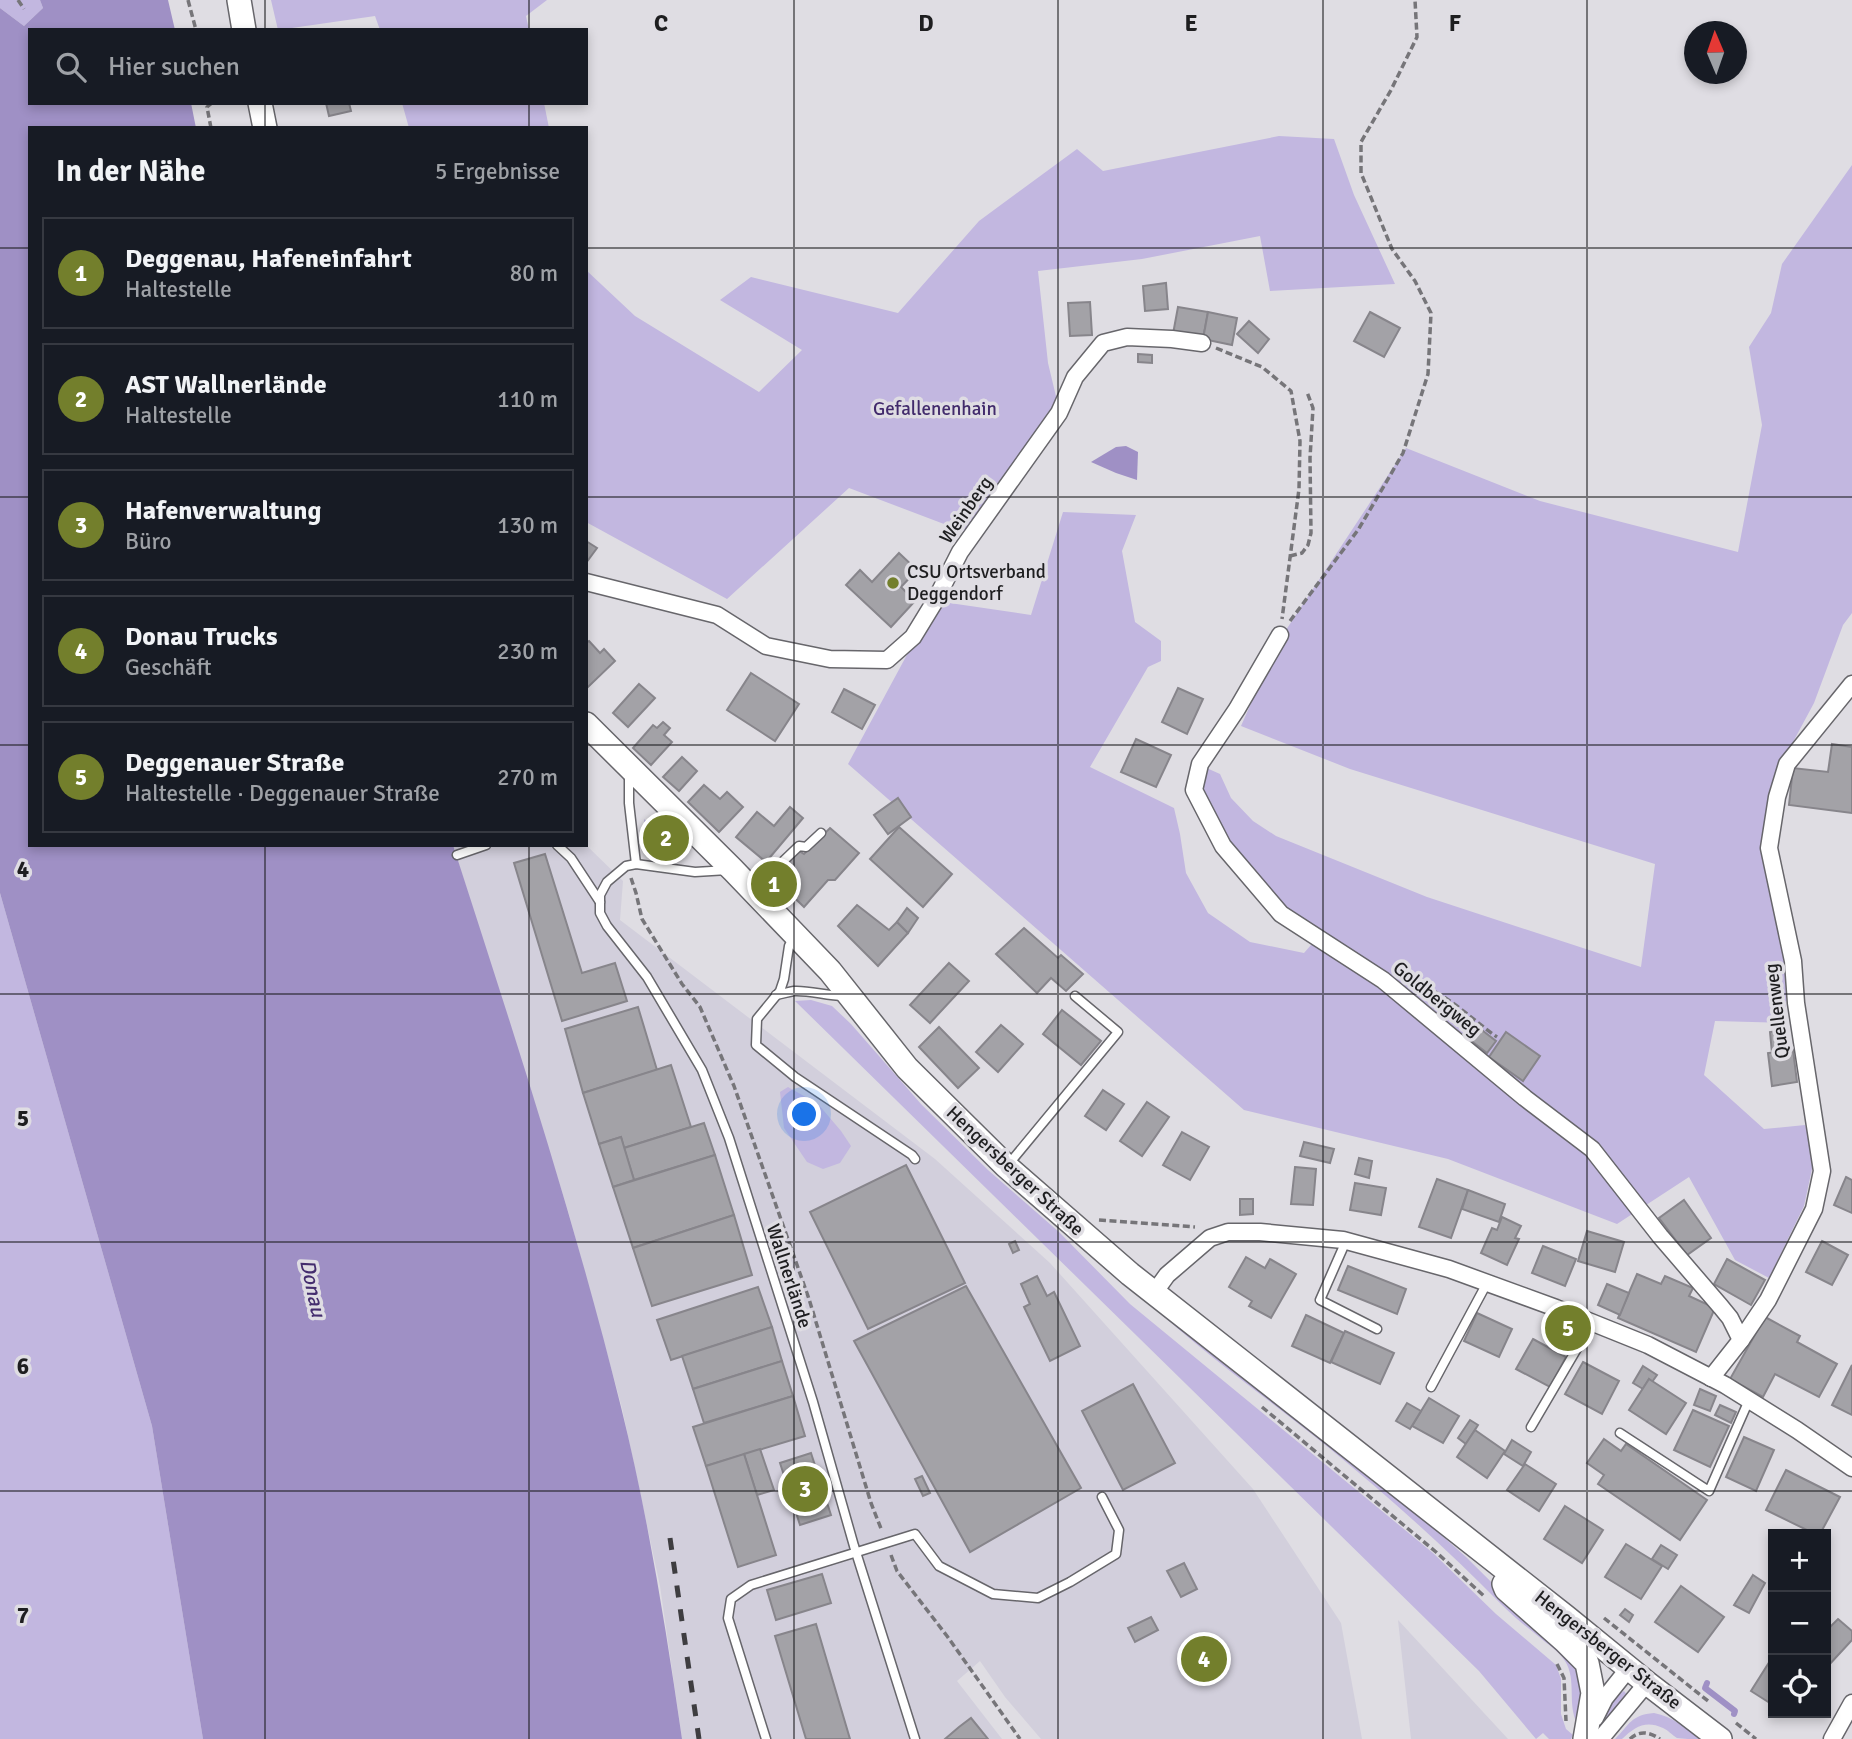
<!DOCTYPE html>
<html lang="de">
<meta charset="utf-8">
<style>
body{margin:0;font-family:Signika,sans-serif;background:#20242c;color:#f1f3f6}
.controls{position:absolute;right:21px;bottom:21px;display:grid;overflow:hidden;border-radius:0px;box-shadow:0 4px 10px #0003}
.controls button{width:63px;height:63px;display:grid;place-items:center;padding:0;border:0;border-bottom:2px solid #363941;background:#171b24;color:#f1f3f6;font:35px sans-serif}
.compass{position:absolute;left:1684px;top:21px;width:63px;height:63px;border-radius:50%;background:#171b24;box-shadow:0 4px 10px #0003;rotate:358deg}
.you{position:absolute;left:805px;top:1115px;width:24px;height:24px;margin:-18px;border:5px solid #fff;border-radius:50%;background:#1a73e8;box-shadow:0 0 0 10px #1a73e833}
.badge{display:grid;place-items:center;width:46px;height:46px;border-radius:50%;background:#737f2c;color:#fff;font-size:23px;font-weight:700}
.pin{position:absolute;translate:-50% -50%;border:4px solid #fff;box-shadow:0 2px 7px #0006}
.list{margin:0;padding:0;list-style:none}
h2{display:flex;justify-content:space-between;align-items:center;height:91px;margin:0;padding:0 28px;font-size:30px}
h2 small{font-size:23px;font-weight:400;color:#9ea1a6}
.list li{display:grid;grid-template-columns:46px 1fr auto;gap:21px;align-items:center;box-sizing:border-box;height:112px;margin:0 14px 14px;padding:0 14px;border:2px solid #363941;border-radius:0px}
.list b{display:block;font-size:26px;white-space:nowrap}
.list p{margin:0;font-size:23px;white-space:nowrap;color:#9ea1a6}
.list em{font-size:23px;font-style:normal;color:#9ea1a6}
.icon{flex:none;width:38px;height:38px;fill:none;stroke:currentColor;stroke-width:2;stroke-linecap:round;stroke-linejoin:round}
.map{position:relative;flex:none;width:1852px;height:1739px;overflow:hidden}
.search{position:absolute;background:#171b24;box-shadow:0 4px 10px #0003;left:28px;top:28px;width:560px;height:77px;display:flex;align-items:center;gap:18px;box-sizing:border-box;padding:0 24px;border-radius:0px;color:#9ea1a6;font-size:26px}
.panel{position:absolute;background:#171b24;box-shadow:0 4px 10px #0003;left:28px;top:126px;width:560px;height:721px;border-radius:0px}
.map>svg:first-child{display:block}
</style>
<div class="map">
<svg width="1852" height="1739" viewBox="0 0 1852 1739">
<rect width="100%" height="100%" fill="#dfdde3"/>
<g fill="#d2cfdc">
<polygon points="453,845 586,845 623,881 620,920 935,1159 1050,1263 1253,1489 1341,1623 1362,1739 1041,1739 1005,1697 980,1661 957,1681 1002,1739 682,1739 660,1586 622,1408 568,1211"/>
<polygon points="1398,1620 1508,1739 1411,1739"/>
</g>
<g fill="#c2b7e0">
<polygon points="0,0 40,0 43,8 24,26 0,8"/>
<polygon points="271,0 547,0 526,16 529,30 380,30 375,16 278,30"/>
<polygon points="402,103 544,103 549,128 409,128"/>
<polygon points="1279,136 1334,139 1354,195 1395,284 1270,291 1260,236 1142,259 1038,271 1048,363 1060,413 973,535 849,488 727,599 586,522 586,270 635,316 759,392 802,350 720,300 751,277 898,313 979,221 1077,149 1103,171"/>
<polygon points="1852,165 1852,613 1843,625 1814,703 1793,742 1772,791 1760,846 1788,967 1785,1023 1715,1021 1704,1075 1764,1129 1805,1125 1815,1155 1804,1206 1769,1278 1735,1260 1689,1177 1617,1224 1448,1159 1244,1110 848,764 936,601 1031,615 1063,512 1136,515 1122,551 1135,622 1161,641 1161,661 1148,667 1090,767 1174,808 1180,834 1186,873 1208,913 1250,942 1304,953 1318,937 1283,913 1225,845 1195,790 1202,766 1220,774 1231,798 1253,821 1276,836 1427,897 1641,967 1655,864 1350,769 1241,726 1252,701 1250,691 1282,636 1406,448 1540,501 1738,552 1762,425 1749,347 1771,313 1782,264"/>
<polygon points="644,819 686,857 673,854 645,855"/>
<polygon points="0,893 152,1426 203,1739 0,1739"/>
<polygon points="811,1000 832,1006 851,1024 921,1104 988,1170 1059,1232 1130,1304 1433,1553 1496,1614 1556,1665 1561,1679 1561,1714 1566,1729 1573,1735 1571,1739 1549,1739 1543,1733 1536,1739 1479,1671 795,1001"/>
<polygon points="788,1087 818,1104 841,1131 851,1146 840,1163 823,1169 807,1162 784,1128 780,1092"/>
<path d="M1124,1279L1326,1436L1439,1533L1466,1557L1578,1668L1583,1689L1577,1723C1567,1704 1577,1680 1565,1661C1559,1651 1547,1644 1538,1636C1525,1626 1513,1616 1502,1605C1447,1549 1389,1497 1329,1448C1260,1392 1186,1342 1124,1279Z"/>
<polygon points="1624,1691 1627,1695 1624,1701 1594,1734 1609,1702"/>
<path d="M1654,1713C1673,1717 1685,1727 1699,1739C1693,1739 1683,1739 1677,1738C1672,1735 1668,1730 1663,1728C1645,1720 1635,1727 1622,1739H1615C1630,1724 1631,1715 1654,1713Z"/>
</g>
<g fill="#9f90c5">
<path d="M40,0H168L175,30H30V103H191L196,128H30V845H453C513,1031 574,1217 621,1407C648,1516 666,1628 682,1739H203L152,1426L0,893V8L24,26L43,8Z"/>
<polygon points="1126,446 1138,452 1137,480 1116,473 1091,462 1116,447"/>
</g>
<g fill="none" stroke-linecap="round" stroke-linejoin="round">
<polyline stroke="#9f90c5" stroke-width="6" points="1707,1683 1705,1688 1735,1711 1734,1714"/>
</g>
<g fill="#a3a2a7" stroke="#87858b" stroke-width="2">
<polygon points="326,103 349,103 351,111 329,116"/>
<polygon points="1166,283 1168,309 1145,311 1143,286"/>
<polygon points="1090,302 1092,335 1070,336 1068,303"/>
<polygon points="1178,307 1208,312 1203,339 1173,334"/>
<polygon points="1208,312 1237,318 1232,345 1203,339"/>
<polygon points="1370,312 1400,328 1384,357 1354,341"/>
<polygon points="1249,321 1269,339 1258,353 1237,334"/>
<polygon points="1138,354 1152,355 1152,363 1138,362"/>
<polygon points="586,541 597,548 586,563"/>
<polygon points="899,553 917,570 901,587 915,601 891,627 846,585 860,570 872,582"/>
<polygon points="589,641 600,653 604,649 615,661 586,689 586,643"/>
<polygon points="751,673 799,704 775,741 727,710"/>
<polygon points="639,684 655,698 628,727 613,713"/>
<polygon points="1178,688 1203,699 1187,734 1162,722"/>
<polygon points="844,689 875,705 862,729 832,712"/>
<polygon points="663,722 670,728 664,735 672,742 651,765 633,748 653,725 657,728"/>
<polygon points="1136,739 1171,755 1156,787 1121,772"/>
<polygon points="1832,744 1852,747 1852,813 1789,805 1793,768 1828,772"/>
<polygon points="682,757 697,771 679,791 663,777"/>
<polygon points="704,785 720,799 727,792 743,807 719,832 688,802"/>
<polygon points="898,798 911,817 888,834 874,815"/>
<polygon points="790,807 803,818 766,862 736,837 757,812 774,826"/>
<polygon points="899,827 952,874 923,907 870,859"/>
<polygon points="830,828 859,853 835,880 828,880 804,907 773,877 799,851 804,854"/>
<polygon points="545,854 582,973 615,963 627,1001 562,1021 514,863"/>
<polygon points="857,905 889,930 897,922 908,933 878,966 838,926"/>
<polygon points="907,908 918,918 908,933 897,922"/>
<polygon points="1024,928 1058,958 1061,955 1083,974 1066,991 1051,978 1037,993 996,954"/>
<polygon points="949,963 969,981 930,1023 910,1005"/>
<polygon points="638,1007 657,1070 583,1093 565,1029"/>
<polygon points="1062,1010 1101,1041 1081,1065 1043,1034"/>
<polygon points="1474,1024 1496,1041 1487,1053 1465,1036"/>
<polygon points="1001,1025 1023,1044 998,1072 976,1052"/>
<polygon points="939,1027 979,1068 958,1088 919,1047"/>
<polygon points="1786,1030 1788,1051 1772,1053 1770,1032"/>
<polygon points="1506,1032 1540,1056 1523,1081 1489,1057"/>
<polygon points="1793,1050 1797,1082 1772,1086 1768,1053"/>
<polygon points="671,1065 691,1127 624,1148 621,1137 599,1144 583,1093"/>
<polygon points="1103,1090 1124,1104 1106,1130 1085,1116"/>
<polygon points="1147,1102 1169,1117 1142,1156 1120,1141"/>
<polygon points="704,1123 715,1155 634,1180 624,1148"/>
<polygon points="1182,1132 1209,1147 1190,1180 1163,1165"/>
<polygon points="621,1137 634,1180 613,1187 599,1144"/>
<polygon points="1304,1142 1334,1149 1330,1163 1300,1156"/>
<polygon points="715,1155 734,1215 633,1248 613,1187"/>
<polygon points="1359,1158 1372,1161 1369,1178 1355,1174"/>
<polygon points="906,1165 965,1283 868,1329 810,1212"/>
<polygon points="1295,1167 1316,1169 1313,1205 1291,1204"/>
<polygon points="1846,1177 1852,1180 1852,1213 1834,1205"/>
<polygon points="1437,1179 1468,1190 1451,1238 1419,1227"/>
<polygon points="1355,1183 1386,1188 1381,1215 1350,1210"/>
<polygon points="1468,1190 1505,1204 1499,1222 1462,1209"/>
<polygon points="1240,1199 1253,1199 1253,1214 1240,1215"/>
<polygon points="1684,1200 1711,1238 1687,1255 1659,1218"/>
<polygon points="734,1215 752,1275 652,1306 633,1248"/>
<polygon points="1502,1217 1521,1226 1515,1238 1519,1239 1507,1265 1481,1253 1492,1228 1497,1230"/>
<polygon points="1587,1231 1624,1242 1615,1272 1578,1261"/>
<polygon points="1015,1241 1019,1250 1013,1253 1009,1244"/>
<polygon points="1822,1241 1848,1255 1832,1285 1806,1272"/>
<polygon points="1543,1246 1576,1259 1565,1286 1532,1273"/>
<polygon points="1246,1257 1265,1268 1270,1259 1296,1274 1271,1318 1249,1306 1252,1301 1229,1287"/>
<polygon points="1727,1259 1765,1280 1751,1305 1714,1284"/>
<polygon points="1348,1266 1406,1289 1397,1314 1338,1290"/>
<polygon points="1637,1274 1661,1284 1665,1276 1693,1288 1689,1296 1715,1308 1696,1352 1618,1318"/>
<polygon points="1037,1276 1047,1296 1054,1292 1080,1346 1050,1361 1024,1307 1030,1304 1021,1284"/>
<polygon points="1607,1284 1629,1293 1620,1315 1598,1305"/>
<polygon points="966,1286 1081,1488 970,1552 854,1341"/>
<polygon points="758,1287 772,1327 671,1360 657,1320"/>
<polygon points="1477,1313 1512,1329 1499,1357 1464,1341"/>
<polygon points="1306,1315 1344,1333 1330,1363 1292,1346"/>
<polygon points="1765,1317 1800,1336 1797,1342 1837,1364 1819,1397 1775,1374 1763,1397 1730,1379"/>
<polygon points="772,1327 782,1361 693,1389 682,1356"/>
<polygon points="1345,1331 1394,1353 1380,1384 1331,1362"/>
<polygon points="1533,1339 1566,1357 1550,1387 1516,1369"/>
<polygon points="782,1361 793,1396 704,1423 693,1389"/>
<polygon points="1583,1362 1619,1381 1602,1414 1565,1394"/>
<polygon points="1852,1365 1852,1415 1832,1405"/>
<polygon points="1643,1366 1657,1375 1652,1382 1649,1379 1643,1389 1633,1383"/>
<polygon points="1649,1379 1686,1403 1666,1434 1629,1410"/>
<polygon points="1133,1384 1175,1463 1123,1490 1082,1411"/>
<polygon points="1700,1389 1716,1396 1710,1411 1694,1405"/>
<polygon points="793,1396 805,1436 706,1466 693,1427"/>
<polygon points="1429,1398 1459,1416 1443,1443 1412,1426"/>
<polygon points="1407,1403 1421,1411 1410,1429 1396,1421"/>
<polygon points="1720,1405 1736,1412 1731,1423 1715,1415"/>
<polygon points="1693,1410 1729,1426 1710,1467 1674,1450"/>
<polygon points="1470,1420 1478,1425 1466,1444 1458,1438"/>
<polygon points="1475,1430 1505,1451 1487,1478 1457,1457"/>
<polygon points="1744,1437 1774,1450 1756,1491 1726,1477"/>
<polygon points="1604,1439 1621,1451 1626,1444 1707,1500 1680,1540 1598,1484 1604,1475 1587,1463"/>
<polygon points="1512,1440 1531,1452 1523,1466 1504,1454"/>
<polygon points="760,1449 774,1490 757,1495 744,1454"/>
<polygon points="811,1453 831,1515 800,1525 780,1463"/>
<polygon points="744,1454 776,1555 738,1567 706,1466"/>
<polygon points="1525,1464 1556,1484 1539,1511 1507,1490"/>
<polygon points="1786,1470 1840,1497 1820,1534 1815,1534 1766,1510"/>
<polygon points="922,1476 930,1493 923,1496 915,1479"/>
<polygon points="1565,1506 1603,1530 1582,1563 1544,1539"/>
<polygon points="1626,1544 1662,1566 1641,1599 1605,1577"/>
<polygon points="1661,1545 1677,1555 1668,1569 1652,1559"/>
<polygon points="1184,1563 1197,1589 1181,1597 1167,1571"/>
<polygon points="822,1574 831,1603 776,1620 767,1590"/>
<polygon points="1753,1575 1765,1583 1749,1613 1734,1605"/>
<polygon points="1681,1586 1724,1617 1698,1652 1655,1622"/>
<polygon points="1625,1609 1633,1615 1629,1622 1620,1615"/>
<polygon points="1151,1617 1158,1630 1135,1642 1128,1628"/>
<polygon points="1838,1619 1852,1631 1852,1640 1828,1666 1826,1664 1826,1628 1827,1630"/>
<polygon points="816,1624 850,1739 806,1739 775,1636"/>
<polygon points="1770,1661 1773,1663 1773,1705 1751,1691"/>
<polygon points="971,1718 988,1739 945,1739 959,1727"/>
</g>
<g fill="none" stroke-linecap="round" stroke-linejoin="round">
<defs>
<g id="lane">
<polyline points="629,774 629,803 636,864"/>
<polyline points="557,845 571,858 600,902"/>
<polyline points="457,855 486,845"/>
<polyline points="728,870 695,872 636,864 626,866 607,882 600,895 600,913 607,926 647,977 702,1070 729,1138 813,1402 854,1546 915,1739"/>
<polyline points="755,888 799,846 806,847 821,833"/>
<polyline points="794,937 789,946 784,979 780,991 757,1019 756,1045 795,1077 912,1155 915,1159"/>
<path d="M776,995C782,994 788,992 794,991C809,990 827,996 843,996"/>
<polyline points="1008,1165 1118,1032 1075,996"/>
<polyline points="1346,1241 1320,1300 1377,1329"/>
<polyline points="1431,1387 1487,1283"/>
<polyline points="1531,1427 1592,1323"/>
<polyline points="1620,1433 1709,1491 1749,1400"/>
<polyline points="766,1739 728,1618 731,1599 751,1585 915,1534 939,1566 993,1594 1038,1598 1070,1582 1116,1554 1119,1530 1102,1497"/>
</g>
<g id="street">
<polyline points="586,582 717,615 766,646 830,659 887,660 913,637 935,601 960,552 1059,413 1075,377 1103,343 1127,337 1172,339 1202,343"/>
<polyline points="1280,635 1237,709 1200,764 1194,790 1223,846 1281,914 1383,980 1525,1098 1592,1149 1660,1236 1721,1307 1730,1318 1741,1340 1711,1378"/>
<polyline points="1154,1293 1167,1275 1210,1238 1228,1232 1260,1232 1343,1240 1449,1269 1556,1308 1648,1345 1725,1385 1797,1430 1852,1468"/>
<polyline points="1741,1340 1768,1300 1814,1209 1822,1171 1796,1003 1793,961 1769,848 1777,797 1787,764 1852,684"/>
<polyline points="1595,1718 1605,1698 1629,1668"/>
<polyline points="1588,1739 1602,1737 1647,1683"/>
<polyline points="1832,1739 1852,1703"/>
</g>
<g id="secondary">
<polyline points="239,0 244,30"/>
<polyline points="260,103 265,128"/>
<polyline points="586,724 733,870 830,971 907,1068 1006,1166 1130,1274 1566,1617 1647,1683 1720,1739"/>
<polyline points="1504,1584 1506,1589 1565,1641 1587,1663 1593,1693 1585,1739"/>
</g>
</defs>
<use href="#lane" stroke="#67666b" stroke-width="11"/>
<use href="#street" stroke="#67666b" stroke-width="19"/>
<use href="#secondary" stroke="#67666b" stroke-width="26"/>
<g stroke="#767579" stroke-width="3.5" stroke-dasharray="7 3.5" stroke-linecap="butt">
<polyline points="18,0 24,9"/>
<polyline points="188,0 196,30"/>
<polyline points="211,128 207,107 212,103"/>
<polyline points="1216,348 1262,367 1291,391 1300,441 1299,489 1282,619"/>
<polyline points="1290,556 1302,553 1308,545 1311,533 1310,458 1313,408 1307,392"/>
<polyline points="1290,621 1358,530 1384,486 1403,453 1428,374 1431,313 1415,281 1392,249 1361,173 1361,142 1391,90 1417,37 1415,0"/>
<polyline points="631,878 636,893 642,919 682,984 700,1007 734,1086 809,1299 871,1503 882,1531"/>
<path d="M1416,984C1446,992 1472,1020 1497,1037"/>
<polyline points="1099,1220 1195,1227"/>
<polyline points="1262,1407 1436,1552 1485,1597"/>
<polyline points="891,1555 897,1571 947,1636 1020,1739"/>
<polyline points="1604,1618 1708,1701"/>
<polyline points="1557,1664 1564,1678 1566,1721"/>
<polyline points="1736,1723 1756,1739"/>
<path d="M1630,1739C1639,1730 1650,1732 1660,1739"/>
</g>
<use href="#lane" stroke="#fff" stroke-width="8"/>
<use href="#street" stroke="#fff" stroke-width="16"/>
<use href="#secondary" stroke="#fff" stroke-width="23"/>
<polyline stroke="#3e3d40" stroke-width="5" stroke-dasharray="12 12" stroke-linecap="butt" points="670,1538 699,1739"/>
</g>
<path fill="none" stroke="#1e1e20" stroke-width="2" stroke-opacity="0.55" d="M265,0V30M529,0V30M794,0V1739M1058,0V1739M1323,0V1739M1587,0V1739M265,103V128M529,103V128M0,248H30M586,248H1852M0,497H30M586,497H1852M0,745H30M586,745H1852M265,845V1739M529,845V1739M0,994H1852M0,1242H1852M0,1491H1852"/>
<circle fill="#737f2c" stroke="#dfdde3" stroke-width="2.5" cx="893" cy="583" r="7"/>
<g text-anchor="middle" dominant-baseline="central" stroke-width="7" stroke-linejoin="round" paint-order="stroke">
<g font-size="19" fill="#422b6c" stroke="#dfdde3">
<text x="935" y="409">Gefallenenhain</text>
</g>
<g font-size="19" fill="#1e1e20" stroke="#dfdde3">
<text transform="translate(966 510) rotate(-55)">Weinberg</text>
<text transform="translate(1437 999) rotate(39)">Goldbergweg</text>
<text transform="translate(1777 1011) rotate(-97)">Quellenweg</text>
<text transform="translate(1015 1171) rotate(43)">Hengersberger Straße</text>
<text transform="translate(789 1276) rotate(72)">Wallnerlände</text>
<text transform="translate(1608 1650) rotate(38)">Hengersberger Straße</text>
</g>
<g font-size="19" fill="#1e1e20" stroke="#dfdde3" text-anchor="start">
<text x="907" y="572">CSU Ortsverband<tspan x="907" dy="22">Deggendorf</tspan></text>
</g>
<g font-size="21" font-style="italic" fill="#442d6e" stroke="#dfdde3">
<text transform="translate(313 1288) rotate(78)">Donau</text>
</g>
</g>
<g font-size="23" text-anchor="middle" font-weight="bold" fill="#1e1e20" stroke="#dfdde3" stroke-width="7" stroke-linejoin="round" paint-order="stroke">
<text x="661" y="31">C</text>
<text x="926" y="31">D</text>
<text x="1191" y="31">E</text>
<text x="1455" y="31">F</text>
<text x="23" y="877">4</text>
<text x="23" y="1126">5</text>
<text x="23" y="1374">6</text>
<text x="23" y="1623">7</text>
</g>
</svg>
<div class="controls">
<button>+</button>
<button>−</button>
<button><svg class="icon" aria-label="locate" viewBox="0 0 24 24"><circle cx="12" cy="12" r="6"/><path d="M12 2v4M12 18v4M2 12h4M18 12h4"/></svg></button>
</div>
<svg class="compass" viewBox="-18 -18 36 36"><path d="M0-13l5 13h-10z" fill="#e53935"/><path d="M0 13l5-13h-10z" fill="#9ea1a6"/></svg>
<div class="you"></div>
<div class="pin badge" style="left:774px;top:884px">1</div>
<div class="pin badge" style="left:666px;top:838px">2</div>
<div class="pin badge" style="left:805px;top:1489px">3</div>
<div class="pin badge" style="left:1204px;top:1659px">4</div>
<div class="pin badge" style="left:1568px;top:1328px">5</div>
<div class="search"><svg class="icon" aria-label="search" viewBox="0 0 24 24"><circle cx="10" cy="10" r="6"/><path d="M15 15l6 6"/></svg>Hier suchen</div>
<section class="panel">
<h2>In der Nähe<small>5 Ergebnisse</small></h2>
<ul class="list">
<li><span class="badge">1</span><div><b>Deggenau, Hafeneinfahrt</b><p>Haltestelle</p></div><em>80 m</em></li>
<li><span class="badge">2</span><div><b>AST Wallnerlände</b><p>Haltestelle</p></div><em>110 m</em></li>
<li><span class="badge">3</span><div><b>Hafenverwaltung</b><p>Büro</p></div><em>130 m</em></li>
<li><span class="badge">4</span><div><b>Donau Trucks</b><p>Geschäft</p></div><em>230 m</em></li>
<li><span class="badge">5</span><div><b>Deggenauer Straße</b><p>Haltestelle · Deggenauer Straße</p></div><em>270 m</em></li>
</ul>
</section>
</div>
